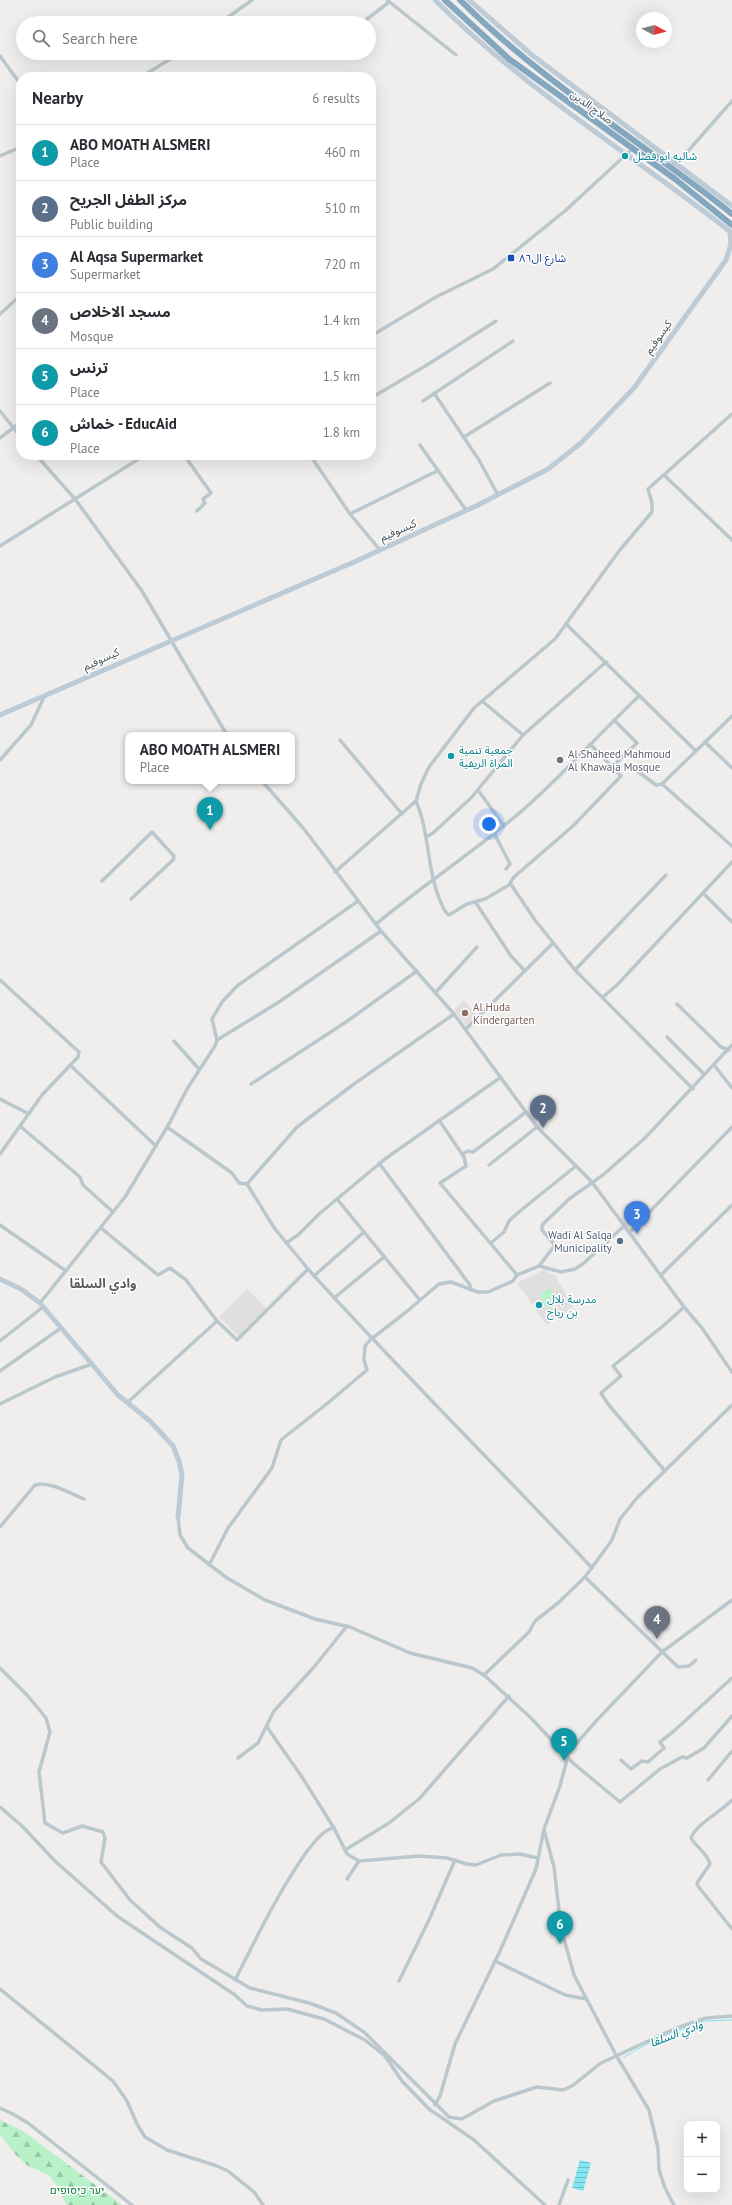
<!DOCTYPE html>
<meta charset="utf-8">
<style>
body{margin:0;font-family:"PT Sans","Noto Sans Arabic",Heebo,sans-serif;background:#f7f7f7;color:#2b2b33}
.controls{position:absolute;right:12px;bottom:12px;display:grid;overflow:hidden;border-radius:8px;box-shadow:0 4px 16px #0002}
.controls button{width:36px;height:36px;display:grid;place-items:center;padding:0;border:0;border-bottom:1px solid #e1e1e2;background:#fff;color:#2b2b33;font:20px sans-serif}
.compass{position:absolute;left:636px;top:12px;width:36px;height:36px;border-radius:50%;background:#fff;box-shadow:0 4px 16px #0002;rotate:97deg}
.you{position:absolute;left:489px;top:824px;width:14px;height:14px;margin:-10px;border:3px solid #fff;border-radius:50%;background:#1a73e8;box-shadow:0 0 0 6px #1a73e833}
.badge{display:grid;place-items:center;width:26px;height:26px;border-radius:50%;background:#1087e7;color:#fff;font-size:13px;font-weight:700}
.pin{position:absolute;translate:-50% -33px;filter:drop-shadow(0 1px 2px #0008)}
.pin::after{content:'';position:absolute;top:21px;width:14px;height:12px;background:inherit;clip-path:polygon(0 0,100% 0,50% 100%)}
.popup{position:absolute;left:125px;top:732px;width:170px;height:52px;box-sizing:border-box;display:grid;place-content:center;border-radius:8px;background:#fff;filter:drop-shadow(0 1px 3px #0005);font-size:13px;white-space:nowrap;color:#7c7c81}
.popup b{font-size:15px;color:#2b2b33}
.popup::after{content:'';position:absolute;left:50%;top:100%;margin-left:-8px;border:8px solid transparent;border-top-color:#fff}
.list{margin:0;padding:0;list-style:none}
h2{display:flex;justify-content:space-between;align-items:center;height:52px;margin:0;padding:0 16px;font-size:17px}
h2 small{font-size:13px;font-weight:400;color:#7c7c81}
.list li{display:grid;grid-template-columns:26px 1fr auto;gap:12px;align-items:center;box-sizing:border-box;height:56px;padding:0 16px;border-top:1px solid #e1e1e2}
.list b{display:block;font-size:15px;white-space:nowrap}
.list p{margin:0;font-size:13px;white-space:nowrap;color:#7c7c81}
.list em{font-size:13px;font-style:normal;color:#7c7c81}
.icon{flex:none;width:22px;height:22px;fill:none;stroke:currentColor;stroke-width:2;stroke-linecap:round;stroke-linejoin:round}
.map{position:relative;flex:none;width:732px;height:2205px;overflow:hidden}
.search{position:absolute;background:#fff;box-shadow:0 4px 16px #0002;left:16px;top:16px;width:360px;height:44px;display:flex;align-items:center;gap:10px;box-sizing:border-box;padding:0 14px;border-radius:22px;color:#7c7c81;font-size:15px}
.panel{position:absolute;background:#fff;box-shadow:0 4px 16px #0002;left:16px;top:72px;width:360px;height:388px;border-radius:16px}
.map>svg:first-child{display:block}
</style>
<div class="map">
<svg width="732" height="2205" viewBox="0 0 732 2205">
<defs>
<pattern id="forest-firs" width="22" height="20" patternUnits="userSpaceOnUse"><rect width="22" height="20" fill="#b8f1c7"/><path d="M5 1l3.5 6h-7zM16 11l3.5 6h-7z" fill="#97c6a5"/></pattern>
<pattern id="water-rules" width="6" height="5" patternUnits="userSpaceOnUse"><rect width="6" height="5" fill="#83e6f0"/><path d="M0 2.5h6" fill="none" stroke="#6dbdc5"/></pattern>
</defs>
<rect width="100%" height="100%" fill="#f0eded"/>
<g fill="#e1dedf">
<polygon points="464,1000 477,1016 466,1026 454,1009"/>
<polygon points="546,1269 550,1275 554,1274 573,1307 547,1325 517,1283"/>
<polygon points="247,1289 268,1310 239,1337 219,1317"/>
</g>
<polygon fill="url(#forest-firs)" points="0,2120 23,2131 122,2205 67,2205 57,2186 49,2175 28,2166 15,2154 0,2134"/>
<polygon fill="#b8f1c7" points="550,1288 559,1302 548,1309 539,1295"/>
<polygon fill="url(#water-rules)" points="580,2160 591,2163 583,2191 572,2188"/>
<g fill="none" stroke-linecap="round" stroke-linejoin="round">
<g stroke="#83e6f0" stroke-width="1">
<polyline points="663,2036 705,2021 732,2020"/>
<polyline points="624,2057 656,2039"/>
</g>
<g stroke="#bac7cd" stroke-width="3.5">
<polyline points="387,0 456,55"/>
<polyline points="220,23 252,0"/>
<polyline points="362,23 389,2"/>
<polyline points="0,56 21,85"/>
<polyline points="141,77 180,53"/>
<polyline points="0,156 21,147"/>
<polyline points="674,164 681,159 732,101"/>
<polyline points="0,314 21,295"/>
<polyline points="371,336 436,297 493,269 565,211 632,149"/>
<polyline points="434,393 479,460 498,495"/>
<polyline points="371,398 427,365 496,321"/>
<polyline points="423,401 513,341"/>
<polyline points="0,411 21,437"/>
<polyline points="464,437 550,383"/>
<polyline points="0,438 21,422"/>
<polyline points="420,445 466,510"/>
<polyline points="36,455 75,499 142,591 227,735"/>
<polyline points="184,455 211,493 203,499 205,503 197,511"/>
<polyline points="310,455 350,514 379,549"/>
<polyline points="664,475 732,540"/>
<polyline points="350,514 437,471"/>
<polyline points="0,546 145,455"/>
<polyline points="566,624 696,751"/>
<polyline points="482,701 523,735"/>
<polyline points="340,740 402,814"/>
<polyline points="705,742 732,768"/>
<polyline points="590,744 621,776 573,826 514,877 510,883 535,920 575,970 693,1089"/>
<polyline points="0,760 31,725 44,697"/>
<polyline points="612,767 637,743 614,720"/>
<polyline points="630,768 636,770 656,785 662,784 732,716"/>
<polyline points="262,781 304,829 381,931 454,1014 537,1127 592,1182 684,1307 702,1328 732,1372"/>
<polyline points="662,784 732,846"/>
<polyline points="478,790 504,826"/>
<path d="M416,801C431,836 426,877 445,911L449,915L467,904L485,899L511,884"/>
<polyline points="494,833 510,864 506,869"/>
<polyline points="426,837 433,833 471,798 523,735 606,662"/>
<polyline points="335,872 416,801 421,784 429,767 474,708 555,639 619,551 652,512 652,503 648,489 732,414"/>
<polyline points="102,881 152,832 174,856 173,860 131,899"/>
<polyline points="703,893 732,922"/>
<polyline points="476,903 511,956 525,971"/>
<path d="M376,924C424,884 477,850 524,809C564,774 600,733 639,696"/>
<polyline points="575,970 666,875"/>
<polyline points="0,980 79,1052 78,1057 42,1095 0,1154"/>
<polyline points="436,992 477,947"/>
<polyline points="603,997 617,985 732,862"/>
<polyline points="677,1004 721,1047 729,1050"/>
<polyline points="466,1029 553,943"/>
<polyline points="667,1037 704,1074"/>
<polyline points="217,1040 279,1002 381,931"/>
<polyline points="174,1041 199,1069"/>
<polyline points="70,1065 156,1146"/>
<polyline points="714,1065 732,1088"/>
<polyline points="251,1084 346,1022 417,971"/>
<polyline points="0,1099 29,1114"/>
<polyline points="439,1120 464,1157 466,1166 440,1183 517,1275"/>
<polyline points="20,1126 80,1177 83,1185 113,1212"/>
<polyline points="462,1154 468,1151 473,1152 526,1112"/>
<polyline points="379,1163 470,1285 471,1290"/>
<polyline points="489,1165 537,1127"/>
<polyline points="247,1184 297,1127 354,1084 454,1014"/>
<polyline points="337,1199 419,1299"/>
<polyline points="0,1225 66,1271"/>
<polyline points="101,1228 158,1275 170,1268 186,1280 217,1321"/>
<polyline points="629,1233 732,1127"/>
<polyline points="286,1243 298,1235 319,1214 385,1159 501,1077"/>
<polyline points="491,1243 504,1232 509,1221 520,1211 576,1166"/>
<polyline points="539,1266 555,1245 542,1230 542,1225 569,1199 603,1175 645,1138 732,1045"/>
<path d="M308,1269C400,1371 498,1467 592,1568"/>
<polyline points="661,1275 732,1205"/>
<polyline points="314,1276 364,1232"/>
<polyline points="334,1298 384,1257"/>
<polyline points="40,1303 125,1197 169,1124 187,1089 215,1046 217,1040 212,1019 222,1002 237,986 358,901"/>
<polyline points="0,1341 43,1307"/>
<polyline points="0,1371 61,1328"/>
<polyline points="128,1402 217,1321 237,1340 308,1269 275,1229 247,1184 239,1183 232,1173 167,1127"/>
<polyline points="0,1404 55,1377 92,1364"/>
<polyline points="665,1471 608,1404 601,1393 621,1376 613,1366 663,1326 684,1307"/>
<polyline points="178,1517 180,1535 188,1548 227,1578 265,1600 315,1619 350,1627 410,1653 472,1668 484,1675 531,1718 573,1763 620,1802 660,1769 682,1757 687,1758 704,1748 732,1716"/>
<path d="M0,1527L35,1485C51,1481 69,1493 84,1499"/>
<polyline points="209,1565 228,1528 272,1468 281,1440 329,1402 367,1370 364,1360 365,1346 370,1340 405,1313 439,1284 451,1282 478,1292 488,1292 513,1281 517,1275 539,1266 561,1272 575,1269 584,1263 624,1226"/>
<polyline points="585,1577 678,1667 689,1666 696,1660"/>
<polyline points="0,1668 28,1696 46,1718 50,1732 39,1772 45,1823 63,1833 82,1826 103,1832 105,1838 101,1862 130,1900 161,1928 192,1948 201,1959 250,1988 309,2003 336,2013 365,2033 449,2117 462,2119 494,2101 537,2087 563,2090 572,2086 601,2063 674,2029 706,2018 732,2016"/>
<polyline points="484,1675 529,1632 535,1621 558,1603 585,1577 612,1540 620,1519 637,1498 732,1405"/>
<polyline points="267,1727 302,1777 334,1828"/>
<polyline points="238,1758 258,1743 274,1711 314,1667 347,1626"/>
<polyline points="621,1760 631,1769 642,1761 648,1762 664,1748 660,1742 674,1731 732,1678"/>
<polyline points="708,1780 732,1751"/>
<path d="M732,1800C721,1812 696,1824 691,1838C696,1847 708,1854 710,1864L697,1883L698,1886L732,1929"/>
<polyline points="0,1807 22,1826 55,1861 117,1916 235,1995 247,2006 262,2010 287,2009 324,2019 365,2040 385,2056 402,2081 429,2109 474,2140 545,2205"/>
<polyline points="544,1830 554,1867 561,1928 574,1975 616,2055 649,2110 658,2148 659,2170 665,2188 674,2205"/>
<polyline points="345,1850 389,1823 419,1799 509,1696"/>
<polyline points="347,1879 359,1861"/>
<polyline points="495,1961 565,1995 586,1999"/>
<path d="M235,1980C248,1955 308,1828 334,1828L347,1854L359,1861L419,1856L447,1858L467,1864L476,1865L501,1855L520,1854L538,1858"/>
<polyline points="399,1981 429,1920 455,1860"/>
<polyline points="0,1989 113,2081 127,2101 137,2124 145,2137 167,2150 217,2166 228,2171 254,2192 263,2205"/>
<polyline points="435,2105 440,2096 455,2044 500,1951 536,1869 544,1829 560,1786 569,1752 598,1719 662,1652 732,1600"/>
<polyline points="0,2108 13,2114 28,2123 132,2205"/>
<polyline points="559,2205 568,2180"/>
</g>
<g stroke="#bccbd5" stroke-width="5">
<path d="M435,0C524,89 633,155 732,233"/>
<polyline points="469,0 532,55 732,206"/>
<polyline points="0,715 354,562 478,505 548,469 581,443 634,388 726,260 731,244 730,232"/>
<polyline points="0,1279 21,1289 40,1303 118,1395 150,1421 173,1446 179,1461 182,1475 178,1517"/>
</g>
<g stroke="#82a7bf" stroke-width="6">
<polyline points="445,0 509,59 675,179 732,225"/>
<path d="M460,0C542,82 642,142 732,214"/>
</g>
</g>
<g fill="#0f9aa8" stroke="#fff" stroke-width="1.5">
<circle cx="625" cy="156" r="4"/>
<circle cx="451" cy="756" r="4"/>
<circle cx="539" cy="1305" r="4"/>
</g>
<rect fill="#1a4fb4" stroke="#fff" stroke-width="1.5" x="507" y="254" width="8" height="8" rx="2"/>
<circle fill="#6b7280" stroke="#fff" stroke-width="1.5" cx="560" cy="760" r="4"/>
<circle fill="#8d6e63" stroke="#fff" stroke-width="1.5" cx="465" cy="1013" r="4"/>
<circle fill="#5c6f8a" stroke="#fff" stroke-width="1.5" cx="620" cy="1241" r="4"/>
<g text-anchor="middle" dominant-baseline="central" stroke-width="3" stroke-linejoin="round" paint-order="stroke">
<g font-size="11" fill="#44535b" stroke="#fff">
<text transform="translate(592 107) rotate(36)">صلاح الدين</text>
<text transform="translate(658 337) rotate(-55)">كيسوفيم</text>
<text transform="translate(398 530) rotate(-24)">كيسوفيم</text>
<text transform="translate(101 659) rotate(-25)">كيسوفيم</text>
</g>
<g font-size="11" fill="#0d838f" stroke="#fff" text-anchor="start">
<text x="633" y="156">شاليه ابو فضل</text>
<text x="459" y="750">جمعية تنمية<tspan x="459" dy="13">المراة الريفية</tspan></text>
<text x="547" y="1299">مدرسة بلال<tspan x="547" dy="13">بن رباح</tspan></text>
</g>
<g font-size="11" fill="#164399" stroke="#fff" text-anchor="start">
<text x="519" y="258">شارع ال٨٦</text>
</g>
<g font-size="11" fill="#5b616d" stroke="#fff" text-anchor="start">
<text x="568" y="754">Al Shaheed Mahmoud<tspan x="568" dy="13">Al Khawaja Mosque</tspan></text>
</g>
<g font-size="11" fill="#785e54" stroke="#fff" text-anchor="start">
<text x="473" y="1007">Al Huda<tspan x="473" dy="13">Kindergarten</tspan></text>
</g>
<g font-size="11" fill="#4e5e75" stroke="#fff" text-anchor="end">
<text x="612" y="1235">Wadi Al Salqa<tspan x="612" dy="13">Municipality</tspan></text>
</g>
<g font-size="11" fill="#12803b" stroke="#fff">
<text x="77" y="2190">יער כיסופים</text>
</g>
<g font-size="12" font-style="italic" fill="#07828e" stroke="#fff">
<text transform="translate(676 2033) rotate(-21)">وادي السلقا</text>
</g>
<g font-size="13" font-weight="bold" fill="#595e62" stroke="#fff">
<text x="103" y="1283">وادي السلقا</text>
</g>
</g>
</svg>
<div class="controls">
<button>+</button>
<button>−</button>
</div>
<svg class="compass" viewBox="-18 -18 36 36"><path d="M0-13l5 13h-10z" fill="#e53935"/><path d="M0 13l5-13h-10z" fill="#7c7c81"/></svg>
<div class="you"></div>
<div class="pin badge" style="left:210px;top:830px;background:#0f9aa8">1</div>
<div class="popup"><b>ABO MOATH ALSMERI</b>Place</div>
<div class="pin badge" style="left:543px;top:1128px;background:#5c6f8a">2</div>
<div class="pin badge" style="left:637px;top:1234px;background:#3f7fe0">3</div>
<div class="pin badge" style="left:657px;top:1639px;background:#6b7280">4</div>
<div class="pin badge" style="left:564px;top:1761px;background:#0f9aa8">5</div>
<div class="pin badge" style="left:560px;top:1944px;background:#0f9aa8">6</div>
<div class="search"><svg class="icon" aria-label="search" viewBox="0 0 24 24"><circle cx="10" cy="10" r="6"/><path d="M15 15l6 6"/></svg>Search here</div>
<section class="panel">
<h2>Nearby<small>6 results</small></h2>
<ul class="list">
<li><span class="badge" style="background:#0f9aa8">1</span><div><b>ABO MOATH ALSMERI</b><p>Place</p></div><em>460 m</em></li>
<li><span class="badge" style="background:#5c6f8a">2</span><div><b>مركز الطفل الجريح</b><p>Public building</p></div><em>510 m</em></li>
<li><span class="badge" style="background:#3f7fe0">3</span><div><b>Al Aqsa Supermarket</b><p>Supermarket</p></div><em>720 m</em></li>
<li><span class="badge" style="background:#6b7280">4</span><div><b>مسجد الاخلاص</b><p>Mosque</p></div><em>1.4 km</em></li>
<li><span class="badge" style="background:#0f9aa8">5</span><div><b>ترنس</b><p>Place</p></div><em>1.5 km</em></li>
<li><span class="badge" style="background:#0f9aa8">6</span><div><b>خماش - EducAid</b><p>Place</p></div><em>1.8 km</em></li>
</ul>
</section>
</div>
